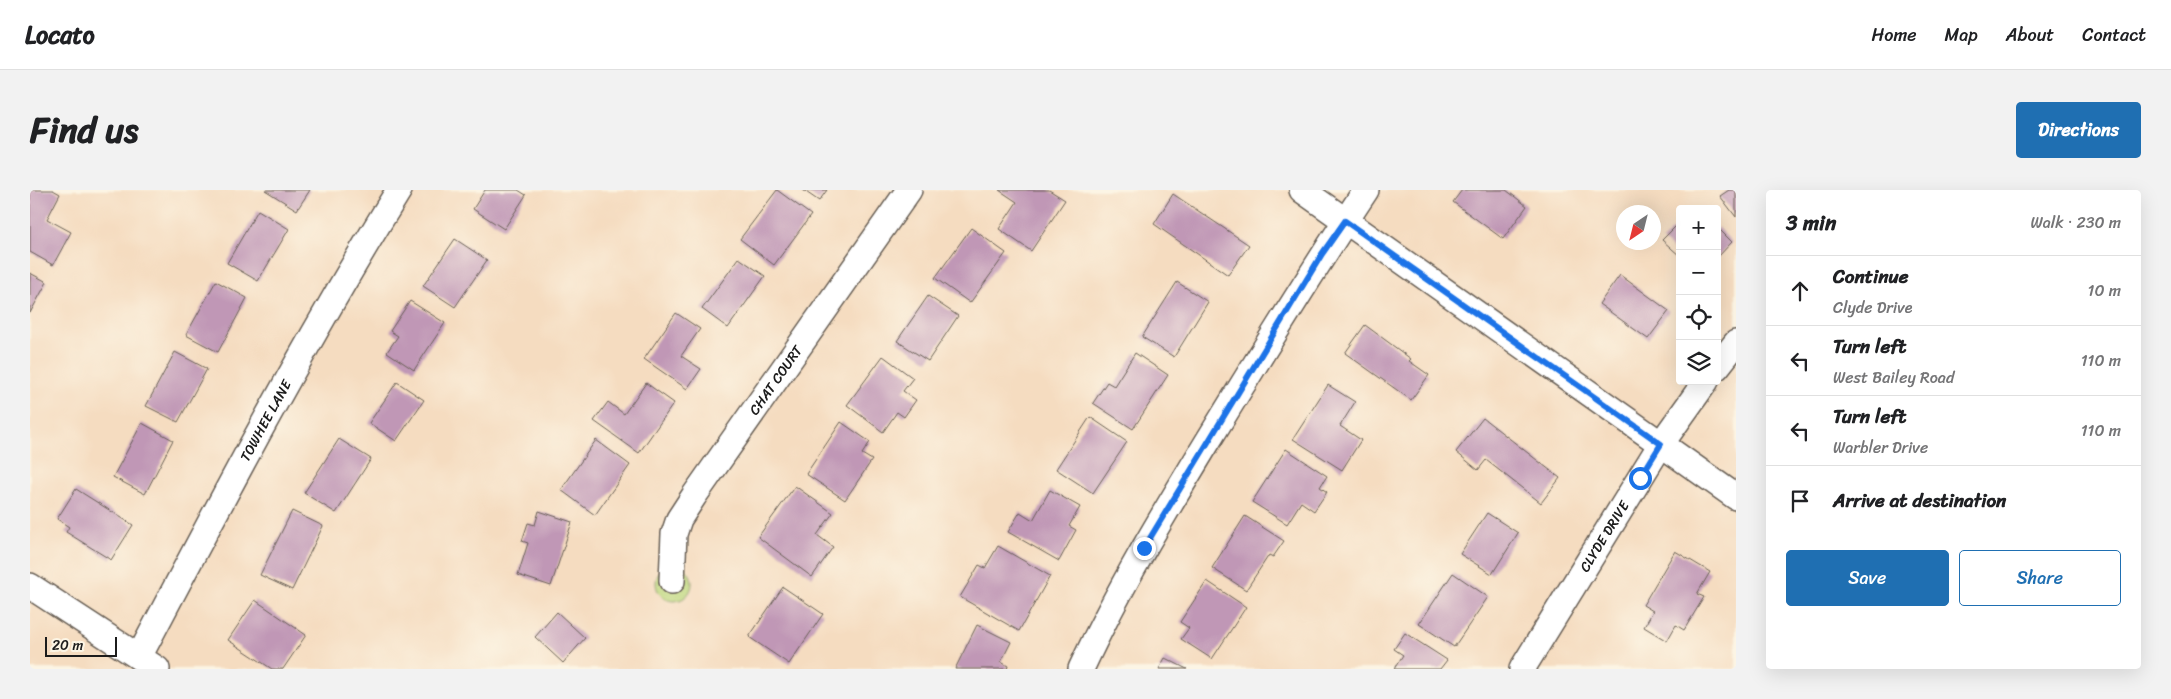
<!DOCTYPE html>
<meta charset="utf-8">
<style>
body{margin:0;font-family:Sriracha,sans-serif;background:#f2f2f2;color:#202124}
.controls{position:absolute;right:15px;top:15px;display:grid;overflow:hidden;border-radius:5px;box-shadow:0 5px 20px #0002}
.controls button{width:45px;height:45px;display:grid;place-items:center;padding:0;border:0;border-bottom:1px solid #e0e0e0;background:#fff;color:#202124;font:25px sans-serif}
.compass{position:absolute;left:1586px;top:15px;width:45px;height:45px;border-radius:50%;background:#fff;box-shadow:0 5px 20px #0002;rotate:215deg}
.scale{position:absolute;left:15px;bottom:12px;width:72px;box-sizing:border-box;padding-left:5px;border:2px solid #1c1c1c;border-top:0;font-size:14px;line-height:18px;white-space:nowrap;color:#1c1c1c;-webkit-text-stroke:4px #fcf5e5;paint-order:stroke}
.stop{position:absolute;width:15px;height:15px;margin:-11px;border:4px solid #1a73e8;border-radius:50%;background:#fff}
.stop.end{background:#1a73e8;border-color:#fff;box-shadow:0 1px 5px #0008}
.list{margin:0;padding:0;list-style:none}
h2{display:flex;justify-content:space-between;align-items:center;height:65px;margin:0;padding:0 20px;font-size:21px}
h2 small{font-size:16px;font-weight:400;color:#757577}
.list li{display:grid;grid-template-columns:32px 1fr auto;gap:15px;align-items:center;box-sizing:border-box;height:70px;padding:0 20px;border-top:1px solid #e0e0e0}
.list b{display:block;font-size:19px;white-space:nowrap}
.list p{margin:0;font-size:16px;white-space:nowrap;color:#757577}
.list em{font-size:16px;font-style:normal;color:#757577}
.actions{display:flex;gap:10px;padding:15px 20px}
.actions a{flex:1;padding:11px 0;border:1px solid #1f6fb2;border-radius:5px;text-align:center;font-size:18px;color:#1f6fb2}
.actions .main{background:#1f6fb2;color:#fff}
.icon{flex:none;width:28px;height:28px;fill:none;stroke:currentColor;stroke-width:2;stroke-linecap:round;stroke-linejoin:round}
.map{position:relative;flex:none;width:1706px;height:479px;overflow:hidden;border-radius:5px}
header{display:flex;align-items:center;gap:30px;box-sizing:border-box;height:70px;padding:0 25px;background:#fff;border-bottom:1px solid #e0e0e0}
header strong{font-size:24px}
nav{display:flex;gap:28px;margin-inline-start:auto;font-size:18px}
.intro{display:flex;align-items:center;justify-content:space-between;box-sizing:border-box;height:120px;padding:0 30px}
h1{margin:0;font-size:35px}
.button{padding:12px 22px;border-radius:5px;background:#1f6fb2;color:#fff;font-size:18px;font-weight:700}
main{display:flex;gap:30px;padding:0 30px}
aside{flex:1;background:#fff;border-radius:5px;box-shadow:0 5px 20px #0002}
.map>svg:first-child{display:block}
</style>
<header>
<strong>Locato</strong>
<nav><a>Home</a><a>Map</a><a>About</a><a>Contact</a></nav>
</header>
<div class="intro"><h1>Find us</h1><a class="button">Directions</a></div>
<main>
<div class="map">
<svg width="1706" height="479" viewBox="0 0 1706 479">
<rect width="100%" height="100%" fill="#fcf5e5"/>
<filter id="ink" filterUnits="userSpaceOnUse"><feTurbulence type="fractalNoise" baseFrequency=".02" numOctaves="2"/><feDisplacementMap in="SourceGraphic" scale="10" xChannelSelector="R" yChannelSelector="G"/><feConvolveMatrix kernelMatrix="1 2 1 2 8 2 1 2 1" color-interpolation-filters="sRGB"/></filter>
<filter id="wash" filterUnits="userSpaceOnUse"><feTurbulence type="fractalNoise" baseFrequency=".0096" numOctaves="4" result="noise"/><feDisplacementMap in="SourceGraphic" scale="20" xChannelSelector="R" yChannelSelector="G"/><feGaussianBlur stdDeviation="1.12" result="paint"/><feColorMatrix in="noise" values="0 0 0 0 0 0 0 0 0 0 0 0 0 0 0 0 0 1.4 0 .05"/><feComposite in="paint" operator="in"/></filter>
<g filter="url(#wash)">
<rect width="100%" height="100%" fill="#f5dcc0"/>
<circle fill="#bdd77d" stroke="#6c7a4c" cx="644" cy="393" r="18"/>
<g id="blocks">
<g fill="#c097b6">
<polygon points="0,0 23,0 30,4 17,29 41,42 23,75 0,62"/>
<polygon points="235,0 280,0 267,20"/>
<polygon points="455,0 488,0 496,5 474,39 443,19"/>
<polygon points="747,0 781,25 744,75 710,49"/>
<polygon points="773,0 797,0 789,11"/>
<polygon points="969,0 1019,0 1035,10 1001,61 969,39 987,12"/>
<polygon points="1432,0 1476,0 1497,16 1473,49 1423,12"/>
<polygon points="1699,0 1706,0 1706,27 1690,6"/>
<polygon points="1143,4 1219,55 1198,85 1124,34"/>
<polygon points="228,20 259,39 228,91 197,73"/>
<polygon points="1650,32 1650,66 1632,50"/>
<polygon points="1687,37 1702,52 1687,68"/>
<polygon points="941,38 976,63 940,113 905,88"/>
<polygon points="425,49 457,70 425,117 393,96"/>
<polygon points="709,68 735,86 698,138 672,119"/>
<polygon points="0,83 17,92 0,123"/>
<polygon points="1590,85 1639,121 1618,149 1569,114"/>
<polygon points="186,91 217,108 188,162 156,145"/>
<polygon points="1147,92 1178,112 1144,167 1112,147"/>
<polygon points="898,106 928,126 898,171 867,151"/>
<polygon points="380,111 415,133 384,180 357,162 368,146 360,141"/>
<polygon points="646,123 670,139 651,166 671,179 657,199 614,169"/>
<polygon points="1335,135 1381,169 1379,171 1399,185 1381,210 1315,163"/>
<polygon points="145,162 177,179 148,232 116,216"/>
<polygon points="1105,163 1138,185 1103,239 1063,213 1077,192 1084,196"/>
<polygon points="853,166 883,188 873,201 886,210 874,227 867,222 853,242 817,215"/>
<polygon points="367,192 394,210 366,251 339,233"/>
<polygon points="616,193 644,213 609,263 564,231 578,212 594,224"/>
<polygon points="1298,195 1325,212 1310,236 1331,250 1312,280 1263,249"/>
<polygon points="1060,227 1097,252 1063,303 1026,279"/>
<polygon points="1453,228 1530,288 1511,313 1456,270 1448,280 1426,262"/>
<polygon points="811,232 840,252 832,264 842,270 815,310 776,284"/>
<polygon points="112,233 143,250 115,304 83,287"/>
<polygon points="309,249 341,269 306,323 274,303"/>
<polygon points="566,250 600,275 565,325 531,300"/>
<polygon points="1256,259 1297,286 1290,297 1297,302 1284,321 1271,312 1257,334 1222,312"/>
<polygon points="765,296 803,323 787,345 803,357 782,387 728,347"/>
<polygon points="46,299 103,335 81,370 36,342 39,337 27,329"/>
<polygon points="1020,300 1050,317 1039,336 1046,340 1029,371 978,342 990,322 1003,330"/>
<polygon points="262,321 293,336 262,400 230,385"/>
<polygon points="509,321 542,332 521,396 488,385 498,353 492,351 498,333 505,335"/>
<polygon points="1457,323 1488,343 1462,384 1430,364"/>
<polygon points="1215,326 1254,351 1243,367 1239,365 1216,400 1182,378"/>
<polygon points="968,356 1020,386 989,441 930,407 949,375 955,378"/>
<polygon points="1645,361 1680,382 1667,404 1674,407 1654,440 1646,435 1637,451 1614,437 1623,421 1613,415"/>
<polygon points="1423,383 1458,407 1424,457 1389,434"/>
<polygon points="1177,391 1216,417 1182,469 1151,449 1159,438 1150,432"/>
<polygon points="753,397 793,424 759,474 719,447"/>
<polygon points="225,410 276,445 253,479 242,479 198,450"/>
<polygon points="527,422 555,448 533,473 505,447"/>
<polygon points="947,435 981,452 971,472 978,476 977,479 925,479"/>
<polygon points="1375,443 1417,470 1410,479 1364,479 1373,465 1364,459"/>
<polygon points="1135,468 1157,479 1129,479"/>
</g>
</g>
</g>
<g filter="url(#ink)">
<use href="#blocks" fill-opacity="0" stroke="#685f55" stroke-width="1"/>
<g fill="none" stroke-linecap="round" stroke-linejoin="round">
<defs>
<g id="minor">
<polyline points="1272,0 1706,307"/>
<polyline points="1687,177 1706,153"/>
<path id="s1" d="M642,391L644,344L649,329L664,306L879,0"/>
<polyline points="0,396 127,479"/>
<path id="s2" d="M109,467C192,309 275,152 369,0"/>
<path d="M1051,479C1090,395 1138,317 1186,238C1235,158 1284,78 1336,0"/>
<path id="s3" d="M1492,479L1631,254L1676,191"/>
</g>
</defs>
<use href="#minor" stroke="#685f55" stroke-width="28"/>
<use href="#minor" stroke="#fff" stroke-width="25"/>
</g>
</g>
<g fill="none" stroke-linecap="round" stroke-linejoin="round" filter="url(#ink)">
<polyline stroke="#1a73e8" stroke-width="6" points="1114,358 1292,64 1315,31 1631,254 1610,288"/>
</g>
<g text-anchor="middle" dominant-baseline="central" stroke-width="4" stroke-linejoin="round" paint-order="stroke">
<g font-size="14" fill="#1c1c1c" stroke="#fcf5e5">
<text stroke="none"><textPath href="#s1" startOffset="232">CHAT COURT</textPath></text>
<text stroke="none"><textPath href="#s2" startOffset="268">TOWHEE LANE</textPath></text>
<text stroke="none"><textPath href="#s3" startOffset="156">CLYDE DRIVE</textPath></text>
</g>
</g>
</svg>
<div class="controls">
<button>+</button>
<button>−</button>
<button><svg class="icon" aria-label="locate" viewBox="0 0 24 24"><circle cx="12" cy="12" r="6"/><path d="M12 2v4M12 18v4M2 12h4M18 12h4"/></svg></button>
<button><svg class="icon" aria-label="layers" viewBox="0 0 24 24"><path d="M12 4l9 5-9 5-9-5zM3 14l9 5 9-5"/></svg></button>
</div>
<svg class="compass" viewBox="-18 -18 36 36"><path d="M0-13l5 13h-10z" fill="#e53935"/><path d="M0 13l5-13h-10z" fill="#757577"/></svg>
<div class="scale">20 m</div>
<div class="stop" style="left:1610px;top:288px"></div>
<div class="stop end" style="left:1114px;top:358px"></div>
</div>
<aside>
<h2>3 min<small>Walk · 230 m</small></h2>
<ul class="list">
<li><svg class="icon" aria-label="ahead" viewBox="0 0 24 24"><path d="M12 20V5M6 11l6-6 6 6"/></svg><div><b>Continue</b><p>Clyde Drive</p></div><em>10 m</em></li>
<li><svg class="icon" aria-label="left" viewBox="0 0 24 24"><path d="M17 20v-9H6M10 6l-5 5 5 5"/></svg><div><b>Turn left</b><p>West Bailey Road</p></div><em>110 m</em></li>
<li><svg class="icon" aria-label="left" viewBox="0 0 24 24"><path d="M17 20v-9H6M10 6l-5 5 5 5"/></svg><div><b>Turn left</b><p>Warbler Drive</p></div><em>110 m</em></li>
<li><svg class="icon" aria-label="arrive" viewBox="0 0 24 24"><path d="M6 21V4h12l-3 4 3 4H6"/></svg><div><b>Arrive at destination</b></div></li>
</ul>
<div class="actions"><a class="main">Save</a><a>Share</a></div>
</aside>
</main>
